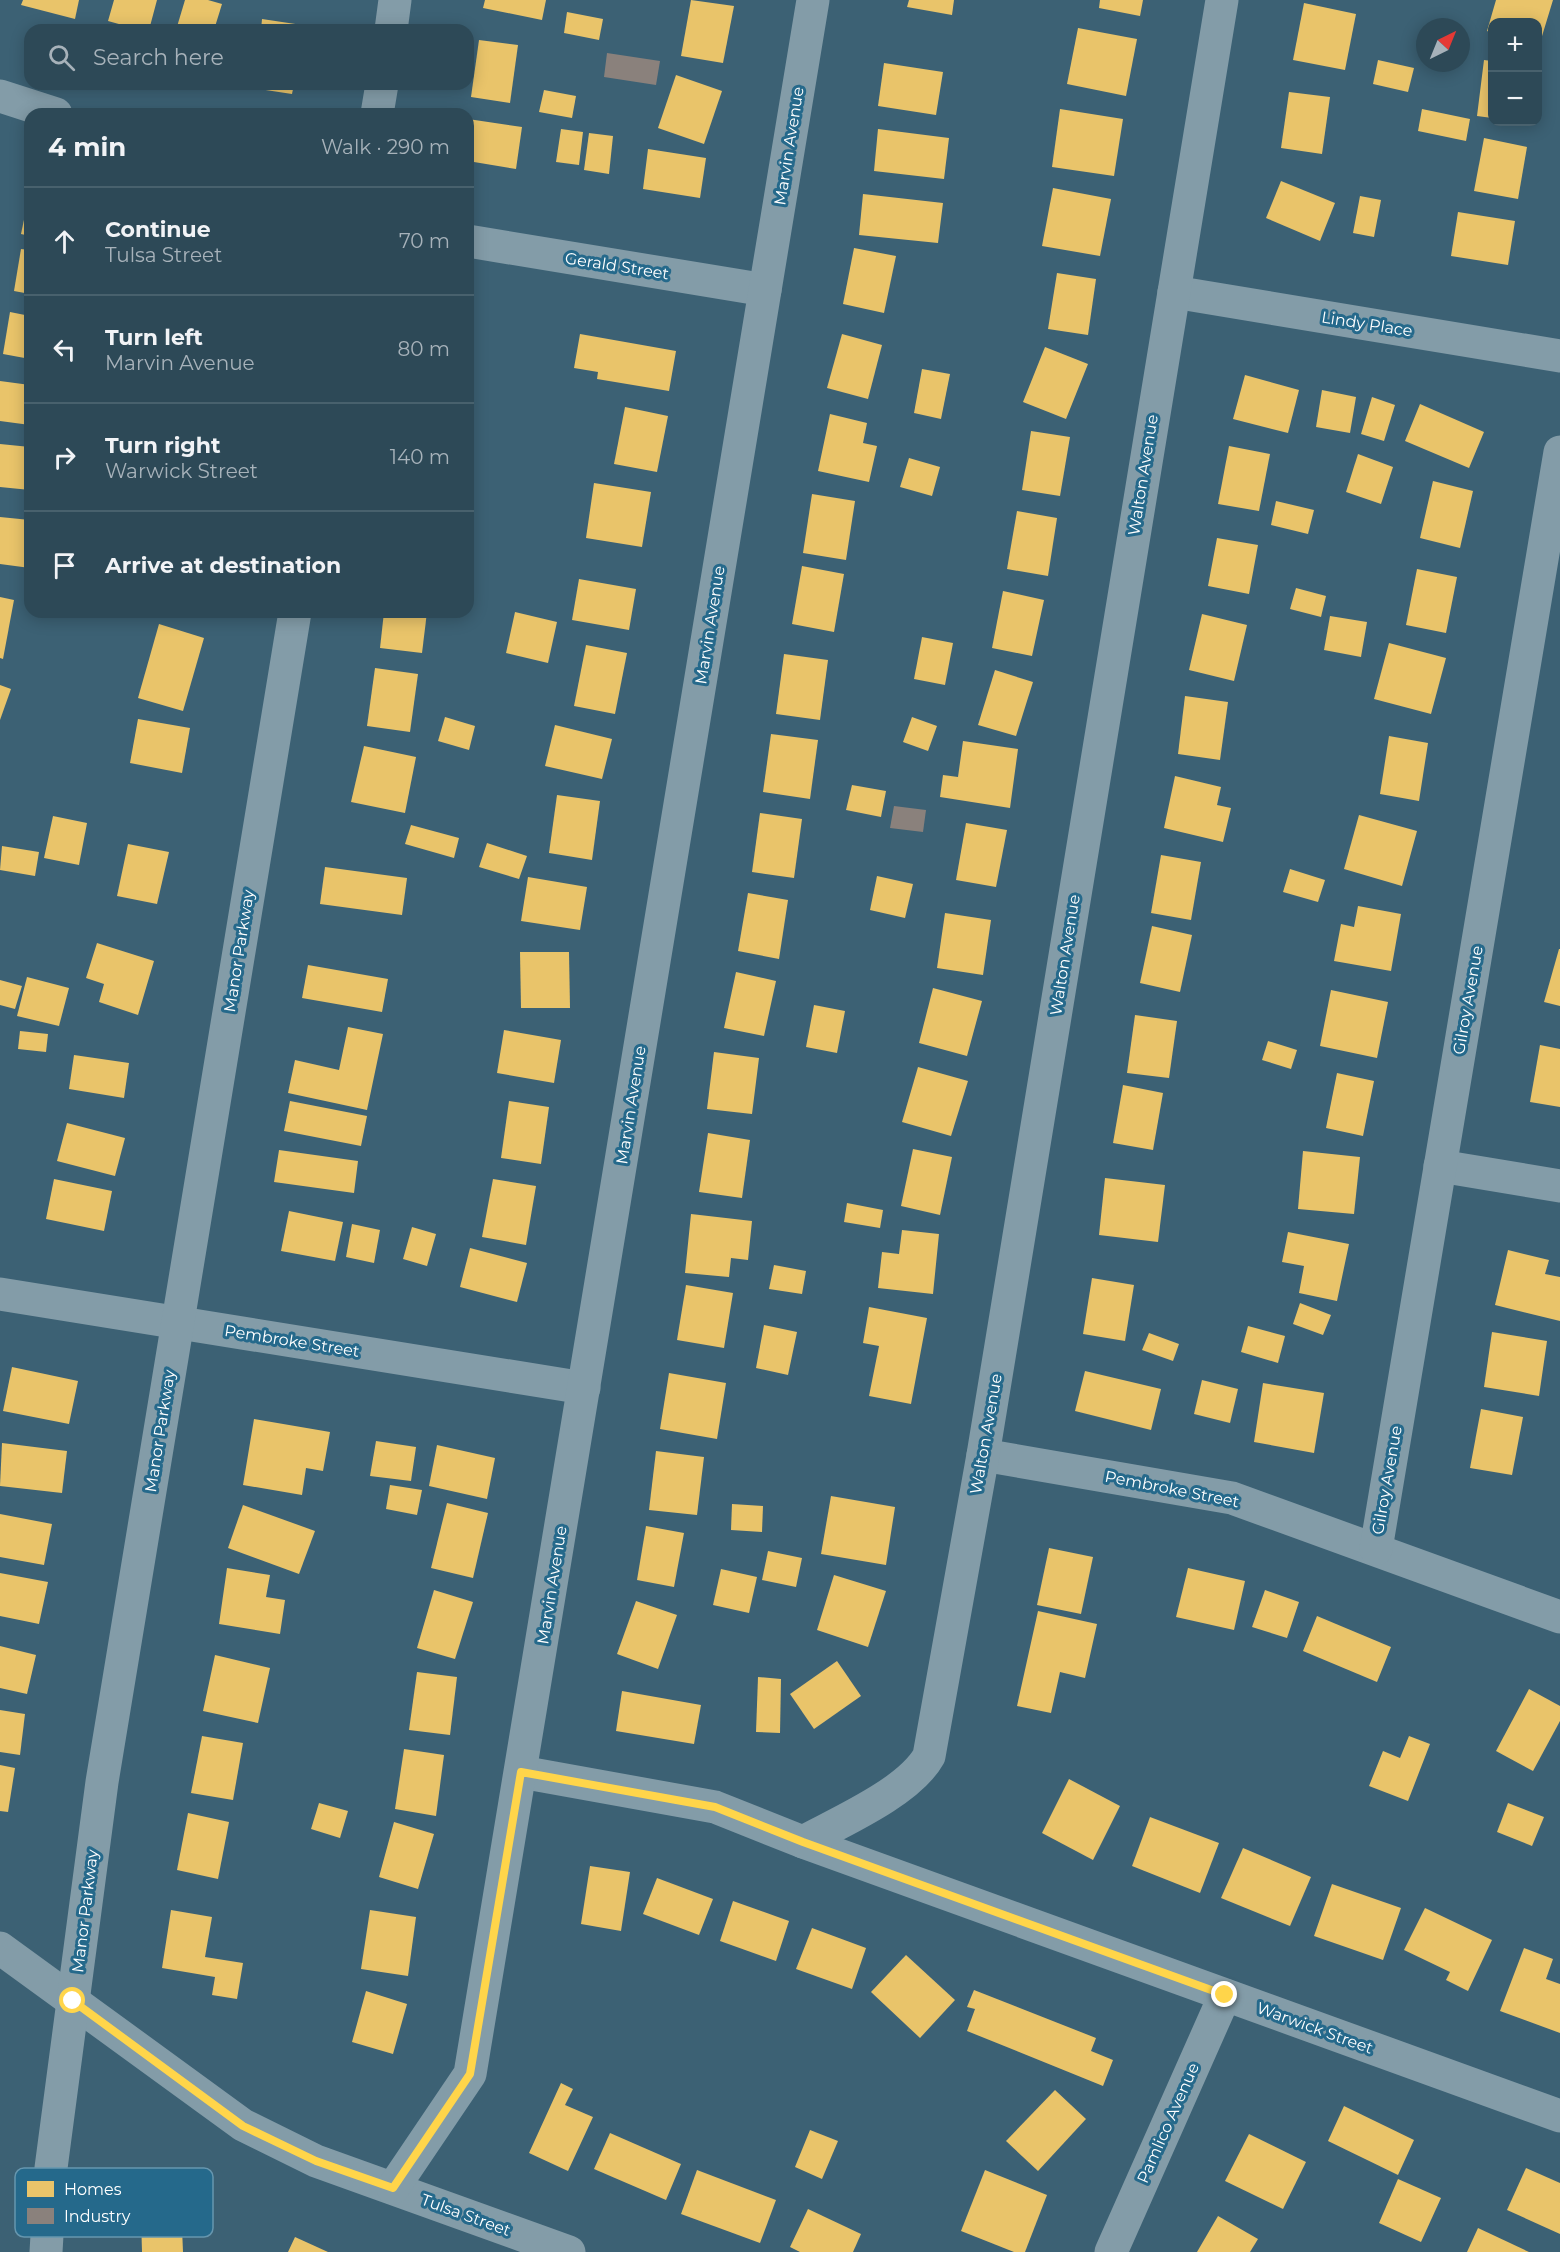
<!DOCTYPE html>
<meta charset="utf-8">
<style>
body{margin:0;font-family:Montserrat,sans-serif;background:#35505d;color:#f1f3f6}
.controls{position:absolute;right:18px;top:18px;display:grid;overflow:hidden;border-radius:12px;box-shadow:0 3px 15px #0003}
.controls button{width:54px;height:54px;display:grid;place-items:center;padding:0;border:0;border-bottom:2px solid #48616d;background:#2d4957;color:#f1f3f6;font:30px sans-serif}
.compass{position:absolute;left:1416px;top:18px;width:54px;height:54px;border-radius:50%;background:#2d4957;box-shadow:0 3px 15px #0003;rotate:43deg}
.stop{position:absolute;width:18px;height:18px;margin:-14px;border:4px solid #ffd54a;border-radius:50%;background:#fff}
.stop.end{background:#ffd54a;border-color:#fff;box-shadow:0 2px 6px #0008}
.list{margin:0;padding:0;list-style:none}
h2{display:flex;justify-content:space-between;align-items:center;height:78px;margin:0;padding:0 24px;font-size:26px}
h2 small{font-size:20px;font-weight:400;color:#a7b2ba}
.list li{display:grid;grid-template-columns:39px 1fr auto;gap:18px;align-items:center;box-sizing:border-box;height:108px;padding:0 24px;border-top:2px solid #48616d}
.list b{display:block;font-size:22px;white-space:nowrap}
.list p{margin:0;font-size:20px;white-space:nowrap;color:#a7b2ba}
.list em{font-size:20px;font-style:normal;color:#a7b2ba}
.icon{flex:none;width:33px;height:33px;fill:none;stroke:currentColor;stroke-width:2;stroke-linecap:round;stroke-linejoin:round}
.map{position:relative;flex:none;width:1560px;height:2252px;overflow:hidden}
.search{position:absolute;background:#2d4957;box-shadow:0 3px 15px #0003;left:24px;top:24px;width:450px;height:66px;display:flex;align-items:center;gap:15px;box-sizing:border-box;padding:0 21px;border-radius:18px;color:#a7b2ba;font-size:22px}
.panel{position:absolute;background:#2d4957;box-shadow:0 3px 15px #0003;left:24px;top:108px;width:450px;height:510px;border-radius:18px}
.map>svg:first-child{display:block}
</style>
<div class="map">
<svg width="1560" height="2252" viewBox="0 0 1560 2252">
<rect width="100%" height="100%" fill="#3c6174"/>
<g fill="#e9c46a">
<polygon points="23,0 79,0 75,19 21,5"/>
<polygon points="114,0 157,0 149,30 125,30 126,26 108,21"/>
<polygon points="185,0 208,0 222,4 214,30 176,30"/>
<polygon points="485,0 546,0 542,20 483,8"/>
<polygon points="691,0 734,6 723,63 681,56"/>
<polygon points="909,0 954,0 952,15 907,7"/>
<polygon points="1100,0 1143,0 1140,16 1099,8"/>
<polygon points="1496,0 1553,0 1539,46 1538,46 1538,22 1492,22 1492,33 1487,31"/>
<polygon points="1304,3 1356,14 1345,70 1293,60"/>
<polygon points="567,12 603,19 599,40 564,33"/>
<polygon points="262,19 302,25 302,30 261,30"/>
<polygon points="1078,28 1137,39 1126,96 1067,84"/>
<polygon points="479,40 518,45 510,103 471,97"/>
<polygon points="1378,60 1414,68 1408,92 1373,84"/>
<polygon points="1484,60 1492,61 1492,118 1477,116"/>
<polygon points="884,63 943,72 936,115 878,106"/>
<polygon points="676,75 722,91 704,144 658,128"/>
<polygon points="253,84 294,84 292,94 252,88"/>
<polygon points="544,90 576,96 572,118 539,112"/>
<polygon points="1289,92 1330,97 1322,154 1281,148"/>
<polygon points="1060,109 1123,119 1114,176 1052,167"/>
<polygon points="1422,109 1470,119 1466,141 1418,131"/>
<polygon points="468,119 522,127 516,169 468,161"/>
<polygon points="561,129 583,132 579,165 556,162"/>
<polygon points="878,129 949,138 944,179 874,171"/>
<polygon points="589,133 613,136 609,174 584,170"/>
<polygon points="1484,138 1527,147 1518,199 1474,191"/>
<polygon points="648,149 706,158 700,198 643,189"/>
<polygon points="1281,181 1335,203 1320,241 1266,218"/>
<polygon points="1053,188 1111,199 1100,256 1042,246"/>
<polygon points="863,194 943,203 938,243 859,235"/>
<polygon points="29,196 30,196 30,236 21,234"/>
<polygon points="1360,196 1381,200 1374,237 1353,233"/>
<polygon points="1458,212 1515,221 1508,265 1451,256"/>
<polygon points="854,248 896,256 884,313 843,304"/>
<polygon points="21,249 30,250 30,294 14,291"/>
<polygon points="1057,273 1096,279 1088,335 1048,329"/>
<polygon points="10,312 30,316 30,359 3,354"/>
<polygon points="580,334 676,351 669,391 597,379 598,372 574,368"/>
<polygon points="842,334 882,345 868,399 827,388"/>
<polygon points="1045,347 1088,364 1066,419 1023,402"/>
<polygon points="922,369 950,374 941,419 914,413"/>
<polygon points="1245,375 1299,390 1288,433 1233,419"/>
<polygon points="0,381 30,385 30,425 0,421"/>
<polygon points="1322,390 1356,397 1350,433 1316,427"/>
<polygon points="1372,397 1395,405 1384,441 1361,434"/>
<polygon points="1420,404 1484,432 1469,468 1405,441"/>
<polygon points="625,407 668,416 657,472 614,464"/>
<polygon points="830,414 867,423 863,443 877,446 869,482 818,471"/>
<polygon points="1031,431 1070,437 1060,496 1022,490"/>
<polygon points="0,444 30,447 30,490 0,487"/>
<polygon points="1229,446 1270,454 1259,511 1218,504"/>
<polygon points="1358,454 1393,467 1381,504 1346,492"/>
<polygon points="909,458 940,467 932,496 900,487"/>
<polygon points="1433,481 1473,491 1460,548 1420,538"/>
<polygon points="594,483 651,492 642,547 586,538"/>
<polygon points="812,494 855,501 846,560 803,553"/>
<polygon points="1276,501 1314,510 1308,534 1271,525"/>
<polygon points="1017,511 1057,518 1048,576 1007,569"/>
<polygon points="0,517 30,520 30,568 0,564"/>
<polygon points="1217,538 1258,545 1249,594 1208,586"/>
<polygon points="802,566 844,574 834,632 792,624"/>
<polygon points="1417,569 1457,577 1446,633 1406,625"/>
<polygon points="579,579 636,589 629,630 572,620"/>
<polygon points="1296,588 1326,596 1321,617 1290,609"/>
<polygon points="1003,591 1044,600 1032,656 992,648"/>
<polygon points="0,597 14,600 3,659 0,658"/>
<polygon points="384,612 427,612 422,653 380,648"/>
<polygon points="515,612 557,622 548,663 506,653"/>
<polygon points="1202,614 1247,625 1234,681 1189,670"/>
<polygon points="1330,616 1367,622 1361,657 1324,650"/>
<polygon points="159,624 204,638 183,711 138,698"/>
<polygon points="922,637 953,643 945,685 914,679"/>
<polygon points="1389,643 1446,658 1431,714 1374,699"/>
<polygon points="586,645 627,653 615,714 574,706"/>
<polygon points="784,654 828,660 820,720 776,714"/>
<polygon points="375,668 418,674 410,732 367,726"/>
<polygon points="995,670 1033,682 1016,736 978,725"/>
<polygon points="0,685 11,689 0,720"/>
<polygon points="1185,696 1228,702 1220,760 1178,754"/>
<polygon points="445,717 475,726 469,750 438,741"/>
<polygon points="912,717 937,726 928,751 903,742"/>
<polygon points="138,719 190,728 182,773 130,763"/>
<polygon points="555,725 612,739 602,779 545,766"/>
<polygon points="771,734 818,740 810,799 763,792"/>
<polygon points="1389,736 1428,743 1419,801 1380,794"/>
<polygon points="963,741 1018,749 1010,808 940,797 943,775 958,777"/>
<polygon points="364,746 416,757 405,813 351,802"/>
<polygon points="1175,776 1221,787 1217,805 1231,808 1223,842 1164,828"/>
<polygon points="852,785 886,791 881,817 846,810"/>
<polygon points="557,795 600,801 592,860 549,853"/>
<polygon points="760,813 802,819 794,878 752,872"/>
<polygon points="1359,815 1417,831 1402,886 1344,869"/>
<polygon points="53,816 87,823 79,865 44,858"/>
<polygon points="966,823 1007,830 996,887 956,880"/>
<polygon points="411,825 459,838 454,858 405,844"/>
<polygon points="487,843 527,856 519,879 479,867"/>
<polygon points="128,844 169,852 157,904 117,896"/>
<polygon points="2,846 39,852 35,876 0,870"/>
<polygon points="1161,855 1201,862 1191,920 1151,913"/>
<polygon points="325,867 407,878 402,915 320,904"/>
<polygon points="1290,869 1325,880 1318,902 1283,892"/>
<polygon points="877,876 913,884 905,918 870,910"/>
<polygon points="528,877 587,887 580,930 521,921"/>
<polygon points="748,893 788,900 779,959 738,951"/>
<polygon points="1358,906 1401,914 1391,971 1334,961 1341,924 1354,927"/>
<polygon points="945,913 991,920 983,975 937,968"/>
<polygon points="1152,926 1192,935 1180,992 1140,983"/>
<polygon points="97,943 154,961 138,1015 99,1002 104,984 86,978"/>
<polygon points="1559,949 1560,949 1560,1006 1544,1002"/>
<polygon points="520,952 569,952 570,1008 521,1008"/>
<polygon points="308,965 388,979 382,1012 302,998"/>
<polygon points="736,972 776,981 764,1036 724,1028"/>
<polygon points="27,977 69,988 59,1026 17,1016"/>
<polygon points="0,980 22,986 15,1009 0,1005"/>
<polygon points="933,988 982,1001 967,1056 919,1043"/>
<polygon points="1331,990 1388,1002 1377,1058 1320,1046"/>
<polygon points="814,1005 845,1011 837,1053 806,1047"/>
<polygon points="1135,1015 1177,1021 1169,1078 1127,1073"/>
<polygon points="348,1027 383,1034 367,1110 288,1093 295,1060 339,1070"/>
<polygon points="504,1030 561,1040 554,1083 497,1073"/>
<polygon points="20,1031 48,1034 46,1052 18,1049"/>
<polygon points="1268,1041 1297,1050 1291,1069 1262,1060"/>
<polygon points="1540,1045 1560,1049 1560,1107 1530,1102"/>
<polygon points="714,1052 759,1058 752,1114 707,1109"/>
<polygon points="74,1055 129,1063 124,1098 69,1089"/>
<polygon points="918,1067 968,1081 951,1136 902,1122"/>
<polygon points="1337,1073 1374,1081 1363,1136 1326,1128"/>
<polygon points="1123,1085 1163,1093 1153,1150 1113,1143"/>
<polygon points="290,1101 367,1116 361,1146 284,1131"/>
<polygon points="509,1101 549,1107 541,1164 501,1158"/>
<polygon points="67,1123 125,1138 115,1176 57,1161"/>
<polygon points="708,1133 750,1140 742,1198 699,1192"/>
<polygon points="913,1149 952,1157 940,1215 901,1206"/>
<polygon points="279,1150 358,1161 354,1193 274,1182"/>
<polygon points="1303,1151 1360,1157 1354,1214 1298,1209"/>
<polygon points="1105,1178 1165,1185 1158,1242 1099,1235"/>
<polygon points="54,1179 112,1191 104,1231 46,1219"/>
<polygon points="493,1179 536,1186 526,1245 482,1237"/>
<polygon points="847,1203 883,1210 880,1228 844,1222"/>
<polygon points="289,1211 343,1222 335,1261 281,1251"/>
<polygon points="691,1214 752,1221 748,1260 731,1258 729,1277 685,1273"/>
<polygon points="352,1224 380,1230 374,1263 346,1257"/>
<polygon points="412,1227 436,1234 427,1266 403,1259"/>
<polygon points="902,1230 939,1234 933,1294 878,1288 882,1252 899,1254"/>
<polygon points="1288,1232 1349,1244 1337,1301 1299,1293 1304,1266 1282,1262"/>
<polygon points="470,1248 527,1263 517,1302 460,1287"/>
<polygon points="1508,1250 1549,1260 1545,1274 1560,1277 1560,1321 1495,1305"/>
<polygon points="774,1265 806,1271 802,1294 769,1289"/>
<polygon points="1092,1278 1134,1285 1125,1341 1083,1334"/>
<polygon points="686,1285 733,1293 724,1348 677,1340"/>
<polygon points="1300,1303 1331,1315 1323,1335 1293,1324"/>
<polygon points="869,1307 927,1318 911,1404 869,1396 879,1346 863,1343"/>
<polygon points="764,1325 797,1332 788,1375 756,1368"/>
<polygon points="1248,1326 1285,1336 1278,1363 1241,1352"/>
<polygon points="1492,1332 1547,1341 1539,1396 1484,1387"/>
<polygon points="1149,1333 1179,1344 1173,1361 1142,1350"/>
<polygon points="12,1367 78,1381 69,1424 3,1411"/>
<polygon points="1085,1371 1161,1389 1151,1430 1075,1411"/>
<polygon points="669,1373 726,1383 717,1439 660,1429"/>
<polygon points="1202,1380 1238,1389 1230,1423 1194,1414"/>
<polygon points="1263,1383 1324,1393 1314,1453 1254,1442"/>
<polygon points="1481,1409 1523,1417 1512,1475 1470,1468"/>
<polygon points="254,1419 330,1432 323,1471 306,1468 302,1495 243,1485"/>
<polygon points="376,1441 416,1447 411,1481 370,1476"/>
<polygon points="2,1443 67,1451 62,1493 0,1486"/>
<polygon points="437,1445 495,1458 487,1499 429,1486"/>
<polygon points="656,1451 704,1457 697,1515 649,1510"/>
<polygon points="390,1485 422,1490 417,1515 386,1509"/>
<polygon points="831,1496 895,1507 886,1565 821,1554"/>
<polygon points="447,1503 488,1513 473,1578 431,1568"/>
<polygon points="732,1504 763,1506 762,1532 731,1530"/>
<polygon points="243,1505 315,1531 299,1574 228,1548"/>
<polygon points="0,1514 52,1524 44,1565 0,1557"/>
<polygon points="646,1526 684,1533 674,1587 637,1580"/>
<polygon points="1049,1548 1093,1557 1081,1614 1037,1605"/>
<polygon points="768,1551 802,1558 796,1587 762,1580"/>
<polygon points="227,1568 270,1575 266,1597 285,1600 280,1634 219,1624"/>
<polygon points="1188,1568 1245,1581 1234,1630 1176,1617"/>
<polygon points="721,1569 757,1577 749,1613 713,1605"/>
<polygon points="0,1573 48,1582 39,1624 0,1616"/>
<polygon points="834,1575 886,1591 868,1647 817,1630"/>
<polygon points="434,1590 473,1602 455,1659 417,1648"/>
<polygon points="1265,1590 1299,1602 1287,1638 1252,1627"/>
<polygon points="636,1601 677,1615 658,1669 617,1654"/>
<polygon points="1038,1611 1097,1624 1085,1678 1060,1672 1051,1713 1017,1706"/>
<polygon points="1317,1616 1391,1647 1377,1682 1303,1651"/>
<polygon points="0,1646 36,1655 27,1694 0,1688"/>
<polygon points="215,1655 270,1668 258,1723 203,1711"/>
<polygon points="837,1661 861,1696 814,1729 790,1694"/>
<polygon points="417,1672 457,1677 450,1735 409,1730"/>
<polygon points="758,1677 781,1679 780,1733 756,1732"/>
<polygon points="1529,1689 1560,1706 1560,1721 1533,1771 1496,1751"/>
<polygon points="622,1691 701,1705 694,1744 616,1731"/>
<polygon points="0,1710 25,1714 20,1755 0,1752"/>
<polygon points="202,1736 243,1743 233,1800 191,1793"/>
<polygon points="1409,1736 1430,1744 1408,1801 1369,1786 1383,1751 1400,1758"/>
<polygon points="404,1749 444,1755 436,1816 395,1809"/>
<polygon points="0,1765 15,1768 8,1812 0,1811"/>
<polygon points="1069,1779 1120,1806 1093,1860 1042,1833"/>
<polygon points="319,1803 348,1811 340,1838 311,1829"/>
<polygon points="1508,1803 1544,1817 1532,1846 1497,1832"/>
<polygon points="188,1813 229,1822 218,1879 177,1870"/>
<polygon points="1150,1817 1219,1843 1200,1893 1132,1866"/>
<polygon points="394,1822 434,1834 418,1889 379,1877"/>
<polygon points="1243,1848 1311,1877 1290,1926 1221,1898"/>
<polygon points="590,1866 630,1872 621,1931 581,1924"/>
<polygon points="657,1878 713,1899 699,1935 643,1914"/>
<polygon points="1332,1884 1401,1908 1383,1960 1314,1936"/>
<polygon points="733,1901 789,1921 776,1961 720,1941"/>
<polygon points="1425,1908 1492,1940 1468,1991 1446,1980 1450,1972 1404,1950"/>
<polygon points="171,1910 212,1917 205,1957 243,1963 237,1999 212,1995 215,1977 162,1968"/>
<polygon points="370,1910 416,1917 408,1976 361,1969"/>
<polygon points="812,1928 866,1948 852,1989 796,1969"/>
<polygon points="1524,1948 1553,1959 1546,1979 1560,1984 1560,2033 1500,2011"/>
<polygon points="906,1955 955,2000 920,2038 871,1992"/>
<polygon points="974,1990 1096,2038 1091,2051 1113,2060 1103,2086 967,2031 975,2009 967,2007"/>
<polygon points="366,1991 407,2004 393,2054 352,2042"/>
<polygon points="561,2083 573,2089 565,2105 593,2117 568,2171 529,2153"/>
<polygon points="1055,2090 1086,2119 1038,2171 1006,2141"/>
<polygon points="1344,2106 1414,2140 1398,2175 1328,2141"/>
<polygon points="810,2130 838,2141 822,2179 795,2167"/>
<polygon points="610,2133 681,2164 666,2200 594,2169"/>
<polygon points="1249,2134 1306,2162 1283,2209 1225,2181"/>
<polygon points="1526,2168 1560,2183 1560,2234 1507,2210"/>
<polygon points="697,2170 776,2200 760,2243 681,2214"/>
<polygon points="985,2170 1047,2195 1025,2252 1014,2252 961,2231"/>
<polygon points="1398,2179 1441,2198 1421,2242 1379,2223"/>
<polygon points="140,2181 180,2181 183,2252 142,2252"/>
<polygon points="808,2209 861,2234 853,2252 800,2252 790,2247"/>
<polygon points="1218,2216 1258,2239 1250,2252 1197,2252"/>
<polygon points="1478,2228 1529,2252 1467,2252"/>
<polygon points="295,2237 328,2252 288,2252"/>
</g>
<g fill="#8a817c">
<polygon points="607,53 660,61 656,85 604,77"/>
<polygon points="894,806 926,810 923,832 890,828"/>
</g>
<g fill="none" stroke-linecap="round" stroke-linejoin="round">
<g stroke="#839ca8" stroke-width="33">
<polyline points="391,30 395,0"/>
<polyline points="0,96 56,114"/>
<polyline points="377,114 382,84"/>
<polyline points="468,241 765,290"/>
<polyline points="1174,292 1560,356"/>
<polyline points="1440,1166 1560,1186"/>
<polyline points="0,1294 584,1388"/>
<polyline points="983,1455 1232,1498 1560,1617"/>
<polyline points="1376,1549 1560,452"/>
<polyline points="521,1772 715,1807 803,1842 1560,2116"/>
<path d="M803,1842C840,1822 909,1792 929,1756L983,1455L1222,0"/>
<polyline points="0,1948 243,2125 316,2161 569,2252"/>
<polyline points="393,2188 470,2074 813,0"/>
<polyline points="46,2252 51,2168 102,1782 295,612"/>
<polyline points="1111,2252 1225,1995"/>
</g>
</g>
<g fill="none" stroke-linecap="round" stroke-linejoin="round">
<polyline stroke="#ffd54a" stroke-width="8" points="73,2001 243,2126 316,2161 393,2188 470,2074 521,1772 715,1807 803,1842 1225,1995"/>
</g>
<g text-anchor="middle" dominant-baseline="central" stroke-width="6" stroke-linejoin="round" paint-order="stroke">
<g font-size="16" fill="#fff" stroke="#25698b">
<text transform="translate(789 146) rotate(-81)">Marvin Avenue</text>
<text transform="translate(617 266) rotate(9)">Gerald Street</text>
<text transform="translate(1367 324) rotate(9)">Lindy Place</text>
<text transform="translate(1143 475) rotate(-81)">Walton Avenue</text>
<text transform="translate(710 625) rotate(-81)">Marvin Avenue</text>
<text transform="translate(239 951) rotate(-81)">Manor Parkway</text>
<text transform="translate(1065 955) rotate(-81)">Walton Avenue</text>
<text transform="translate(1468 1000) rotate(-80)">Gilroy Avenue</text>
<text transform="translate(631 1105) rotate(-81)">Marvin Avenue</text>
<text transform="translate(292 1341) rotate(9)">Pembroke Street</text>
<text transform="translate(160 1431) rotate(-81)">Manor Parkway</text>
<text transform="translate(986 1434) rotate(-80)">Walton Avenue</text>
<text transform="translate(1387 1480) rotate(-80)">Gilroy Avenue</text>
<text transform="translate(1172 1489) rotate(11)">Pembroke Street</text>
<text transform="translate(552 1585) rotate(-81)">Marvin Avenue</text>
<text transform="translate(85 1911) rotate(-83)">Manor Parkway</text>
<text transform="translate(1315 2028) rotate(20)">Warwick Street</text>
<text transform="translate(1168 2123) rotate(-66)">Pamlico Avenue</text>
<text transform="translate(466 2215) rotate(20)">Tulsa Street</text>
</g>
</g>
<rect x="15" y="2168" width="198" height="69" rx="9" fill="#25698b" stroke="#6696ae" stroke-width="1.5"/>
<rect x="27" y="2181" width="27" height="16" fill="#e9c46a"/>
<rect x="27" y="2208" width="27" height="16" fill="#8a817c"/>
<g font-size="16" fill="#fff">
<text x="64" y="2195">Homes</text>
<text x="64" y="2222">Industry</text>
</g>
</svg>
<div class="controls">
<button>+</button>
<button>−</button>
</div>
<svg class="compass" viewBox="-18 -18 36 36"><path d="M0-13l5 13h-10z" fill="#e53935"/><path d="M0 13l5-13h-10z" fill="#a7b2ba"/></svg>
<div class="stop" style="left:73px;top:2001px"></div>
<div class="stop end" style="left:1225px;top:1995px"></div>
<div class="search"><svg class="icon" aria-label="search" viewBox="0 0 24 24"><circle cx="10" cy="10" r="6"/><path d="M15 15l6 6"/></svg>Search here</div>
<section class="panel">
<h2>4 min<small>Walk · 290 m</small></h2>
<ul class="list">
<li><svg class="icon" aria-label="ahead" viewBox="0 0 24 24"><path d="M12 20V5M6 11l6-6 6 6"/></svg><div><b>Continue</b><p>Tulsa Street</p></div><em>70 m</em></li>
<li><svg class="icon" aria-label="left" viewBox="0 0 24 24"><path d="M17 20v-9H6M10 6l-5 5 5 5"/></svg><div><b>Turn left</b><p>Marvin Avenue</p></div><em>80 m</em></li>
<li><svg class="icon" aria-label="right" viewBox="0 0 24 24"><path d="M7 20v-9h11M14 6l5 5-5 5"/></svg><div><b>Turn right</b><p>Warwick Street</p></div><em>140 m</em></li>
<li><svg class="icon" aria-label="arrive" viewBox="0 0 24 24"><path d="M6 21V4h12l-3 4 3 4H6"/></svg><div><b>Arrive at destination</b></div></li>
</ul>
</section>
</div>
